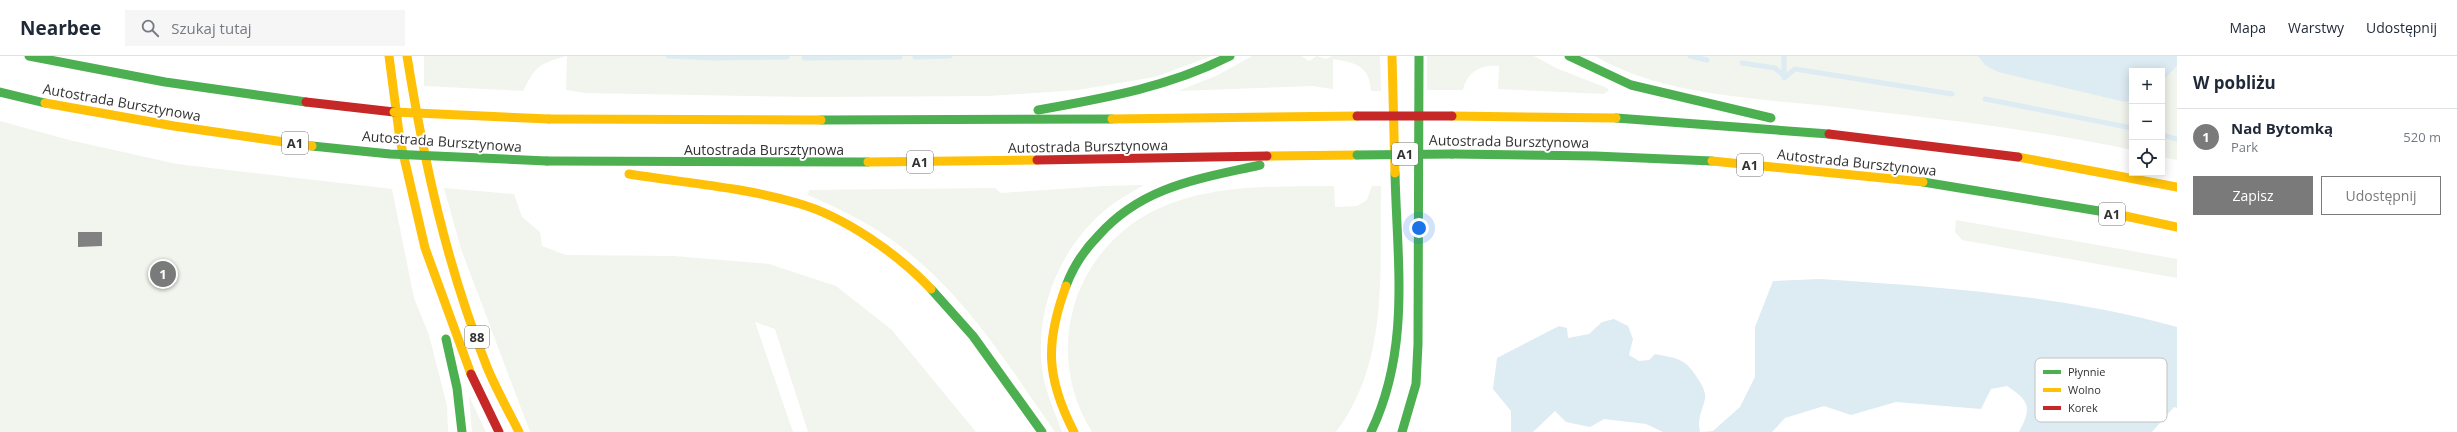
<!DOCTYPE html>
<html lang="pl">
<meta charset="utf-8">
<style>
body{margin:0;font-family:"Open Sans",sans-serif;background:#f6f6f7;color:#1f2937}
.controls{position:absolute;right:12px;top:12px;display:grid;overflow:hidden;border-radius:0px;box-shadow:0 2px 10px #0003}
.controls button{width:36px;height:36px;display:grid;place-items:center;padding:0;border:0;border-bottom:1px solid #e0e1e3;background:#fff;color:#1f2937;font:20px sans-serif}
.you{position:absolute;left:1419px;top:172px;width:14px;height:14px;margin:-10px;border:3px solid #fff;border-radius:50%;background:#1a73e8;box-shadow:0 0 0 6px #1a73e833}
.badge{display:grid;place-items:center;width:26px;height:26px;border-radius:50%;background:#7a7a7a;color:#fff;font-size:13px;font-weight:700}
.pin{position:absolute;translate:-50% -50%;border:2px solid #fff;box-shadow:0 1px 4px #0006}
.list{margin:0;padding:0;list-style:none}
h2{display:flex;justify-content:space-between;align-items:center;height:52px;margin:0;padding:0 16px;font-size:17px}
h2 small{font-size:13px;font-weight:400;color:#747a83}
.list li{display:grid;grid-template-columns:26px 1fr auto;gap:12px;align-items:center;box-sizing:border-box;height:56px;padding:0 16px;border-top:1px solid #e0e1e3}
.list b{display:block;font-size:15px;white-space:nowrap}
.list p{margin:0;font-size:13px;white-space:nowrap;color:#747a83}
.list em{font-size:13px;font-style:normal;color:#747a83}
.actions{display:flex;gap:8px;padding:12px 16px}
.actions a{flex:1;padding:9px 0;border:1px solid #7a7a7a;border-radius:0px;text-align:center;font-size:14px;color:#7a7a7a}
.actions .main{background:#7a7a7a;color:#fff}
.icon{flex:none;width:22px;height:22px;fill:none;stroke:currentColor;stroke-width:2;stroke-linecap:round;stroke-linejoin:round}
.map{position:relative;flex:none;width:2177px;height:376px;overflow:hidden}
header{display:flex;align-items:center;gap:24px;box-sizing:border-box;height:56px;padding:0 20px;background:#fff;border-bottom:1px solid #e0e1e3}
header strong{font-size:19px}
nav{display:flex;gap:22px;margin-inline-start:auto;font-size:14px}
.search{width:280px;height:36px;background:#f6f6f7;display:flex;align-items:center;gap:10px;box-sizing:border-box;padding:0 14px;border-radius:0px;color:#747a83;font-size:15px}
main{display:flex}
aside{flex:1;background:#fff}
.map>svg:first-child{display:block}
</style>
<header>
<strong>Nearbee</strong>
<div class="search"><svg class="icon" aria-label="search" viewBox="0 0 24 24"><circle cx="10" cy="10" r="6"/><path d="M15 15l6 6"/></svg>Szukaj tutaj</div>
<nav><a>Mapa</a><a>Warstwy</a><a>Udostępnij</a></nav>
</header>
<main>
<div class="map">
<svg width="2177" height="376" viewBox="0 0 2177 376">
<rect width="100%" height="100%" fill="#fff"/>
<g fill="#f1f5ed">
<path d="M424,0H566C538,9 537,8 523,35L424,30Z"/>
<polygon points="567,0 1212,0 1155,21 1078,34 988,40 809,41 585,37 566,34"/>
<path d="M1252,0H1301L1309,5L1317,0L1326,3L1332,0H1380L1381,35H1371C1369,9 1356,7 1333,3V33L1312,30L1178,35L1218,19Z"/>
<path d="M1427,0H1534L1556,12L1607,32L1609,34L1604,38L1498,33L1499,10C1481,8 1467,16 1463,34H1427Z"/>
<path d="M1595,0H1978L2125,46L2132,44V94C2029,72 1923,61 1818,49C1747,42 1657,37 1595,0Z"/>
<polygon points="2177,10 2177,104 2162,101 2162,26"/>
<polygon points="0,65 69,84 177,108 392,133 414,242 429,279 447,350 448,376 0,376"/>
<path d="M1144,129C1130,137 1115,145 1103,156C1059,194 1035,254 1042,312C1044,333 1055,356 1062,376H1055C1010,312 968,243 905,194C876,170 842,154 808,139L809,134L995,132L1001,137L1104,130Z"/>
<path d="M1334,130L1335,151L1357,150L1367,144L1372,130H1381C1379,215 1390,304 1336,376H1092C1039,291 1077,181 1172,147C1223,128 1280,131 1334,130Z"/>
<polygon points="444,132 514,138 522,161 540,176 542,190 566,199 674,200 769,208 836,230 892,274 976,376 808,376 775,273 755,266 793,376 530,376 461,193"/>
<polygon points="1956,164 2177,203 2177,222 1962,184 1955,176"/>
<polygon points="469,340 486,376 472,376"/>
</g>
<g fill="#ddebf3">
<polygon points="1978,0 2177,0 2177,10 2162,26 2162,15 2132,15 2132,44 2125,46 1998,16 1985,9"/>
<path d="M1820,223C1940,231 2061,239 2177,271V352L2174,351L2152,376H2019C2032,352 2030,345 2007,330L1991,333L1981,353L1896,346L1851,359L1824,350L1785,362L1772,376H1704L1713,375L1740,351L1755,321V271L1773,225Z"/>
<path d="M1614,263L1628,270L1633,283L1629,299L1639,305L1649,304L1655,298C1681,303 1686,303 1700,326C1703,331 1706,337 1705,343C1702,355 1697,363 1700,376H1663L1646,368L1604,363L1590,371L1566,366L1555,355L1533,376H1511V355L1493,333L1497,302L1559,270L1567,272L1568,282L1589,278L1602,266Z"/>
</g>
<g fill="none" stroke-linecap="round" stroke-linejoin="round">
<g stroke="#ddebf3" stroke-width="5">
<polyline points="668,0 714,2 787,1"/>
<polyline points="1690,0 1707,4"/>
<polyline points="1784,0 1784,21"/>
<polyline points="915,1 950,0"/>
<polyline points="804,2 900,1"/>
<polyline points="1742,7 1775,12 1784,20"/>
<polyline points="1784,22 1795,13 1952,38"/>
<polyline points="1985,43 2132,72"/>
<polyline points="2162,79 2177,83"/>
</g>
</g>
<polygon fill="#818181" points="78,176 102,176 102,190 78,191"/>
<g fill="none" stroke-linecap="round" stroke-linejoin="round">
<g stroke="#4caf50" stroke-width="9">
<polyline points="29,0 165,26 306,46"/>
<polyline points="1569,0 1631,29 1771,62"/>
<polyline points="0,36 45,47"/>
<path d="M1038,54C1105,42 1169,31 1230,0"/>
<polyline points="1616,62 1829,78"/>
<polyline points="821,64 1112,63"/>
<polyline points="1452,98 1595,100 1712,105"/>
<polyline points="547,105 868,106"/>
<polyline points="1923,126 2111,157"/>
<path d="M1066,230C1073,211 1085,193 1099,179C1143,130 1199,123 1260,109"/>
<polyline points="931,233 973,280 1042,376"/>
<polyline points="446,283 457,332 462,376"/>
<path d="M1371,376C1411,293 1397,206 1395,117"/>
<polyline points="1402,376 1416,328 1418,288 1419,0"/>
</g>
<g stroke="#ffc107" stroke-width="9">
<polyline points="389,0 400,84 425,192 471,318"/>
<path d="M407,0C424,106 447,211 487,311C496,333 508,354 519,376"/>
<polyline points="1392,0 1395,117"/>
<polyline points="1452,60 1616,62"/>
<polyline points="549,63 821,64"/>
<polyline points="1112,63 1357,60"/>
<polyline points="1267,100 1357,99"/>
<polyline points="2018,101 2177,131"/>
<polyline points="1712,105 1923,126"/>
<polyline points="868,106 1037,104"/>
<path d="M629,118C685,127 742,131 797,147C844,160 898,198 931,233"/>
<polyline points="2111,157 2177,171"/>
<path d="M1066,230C1045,287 1046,322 1074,376"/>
</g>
<g stroke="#c62828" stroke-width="9">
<polyline points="306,46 394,56"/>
<polyline points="1829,78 2018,101"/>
<polyline points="1037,104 1267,100"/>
<polyline points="471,318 499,376"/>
</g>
<g stroke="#4caf50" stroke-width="9">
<polyline points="312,90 390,98 547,105"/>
<polyline points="1357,99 1452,98"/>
</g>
<g stroke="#ffc107" stroke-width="9">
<polyline points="45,47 174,70 312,90"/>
<polyline points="394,56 549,63"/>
</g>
<polyline stroke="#c62828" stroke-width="9" points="1357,60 1452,60"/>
</g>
<g text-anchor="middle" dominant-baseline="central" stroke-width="4" stroke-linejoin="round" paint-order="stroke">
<g fill="#fff" stroke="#707070" stroke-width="1">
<rect x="282" y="76" width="26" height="22" rx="3"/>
<rect x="1392" y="87" width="26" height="22" rx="3"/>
<rect x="907" y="95" width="26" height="22" rx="3"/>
<rect x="1737" y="98" width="26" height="22" rx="3"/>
<rect x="2099" y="147" width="26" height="22" rx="3"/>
<rect x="465" y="270" width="24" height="22" rx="3"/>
</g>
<g font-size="13" font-weight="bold" fill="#333">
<text x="295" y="87">A1</text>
<text x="1405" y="98">A1</text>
<text x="920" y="106">A1</text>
<text x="1750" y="109">A1</text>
<text x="2112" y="158">A1</text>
<text x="477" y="281">88</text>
</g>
<g font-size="14" fill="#333" stroke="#fff">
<text transform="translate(122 46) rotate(10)">Autostrada Bursztynowa</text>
<text transform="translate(442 85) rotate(4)">Autostrada Bursztynowa</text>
<text transform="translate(1509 85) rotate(1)">Autostrada Bursztynowa</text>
<text transform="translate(1088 90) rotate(-1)">Autostrada Bursztynowa</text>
<text x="764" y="93">Autostrada Bursztynowa</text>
<text transform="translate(1857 106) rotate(6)">Autostrada Bursztynowa</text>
</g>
</g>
<rect x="2035" y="302" width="132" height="64" rx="6" fill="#fff" stroke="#c2c2c2" stroke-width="1"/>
<rect x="2043" y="314" width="18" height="4" fill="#4caf50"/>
<rect x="2043" y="332" width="18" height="4" fill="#ffc107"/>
<rect x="2043" y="350" width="18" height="4" fill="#c62828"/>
<g font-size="11" fill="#333">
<text x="2068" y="320">Płynnie</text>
<text x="2068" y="338">Wolno</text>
<text x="2068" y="356">Korek</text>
</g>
</svg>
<div class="controls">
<button>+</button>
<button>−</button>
<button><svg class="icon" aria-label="locate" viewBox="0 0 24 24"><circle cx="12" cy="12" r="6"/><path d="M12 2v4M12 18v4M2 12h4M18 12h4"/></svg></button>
</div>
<div class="you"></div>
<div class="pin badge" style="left:163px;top:218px">1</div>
</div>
<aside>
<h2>W pobliżu<small></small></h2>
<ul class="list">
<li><span class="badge">1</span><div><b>Nad Bytomką</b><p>Park</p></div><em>520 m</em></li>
</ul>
<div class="actions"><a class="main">Zapisz</a><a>Udostępnij</a></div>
</aside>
</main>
